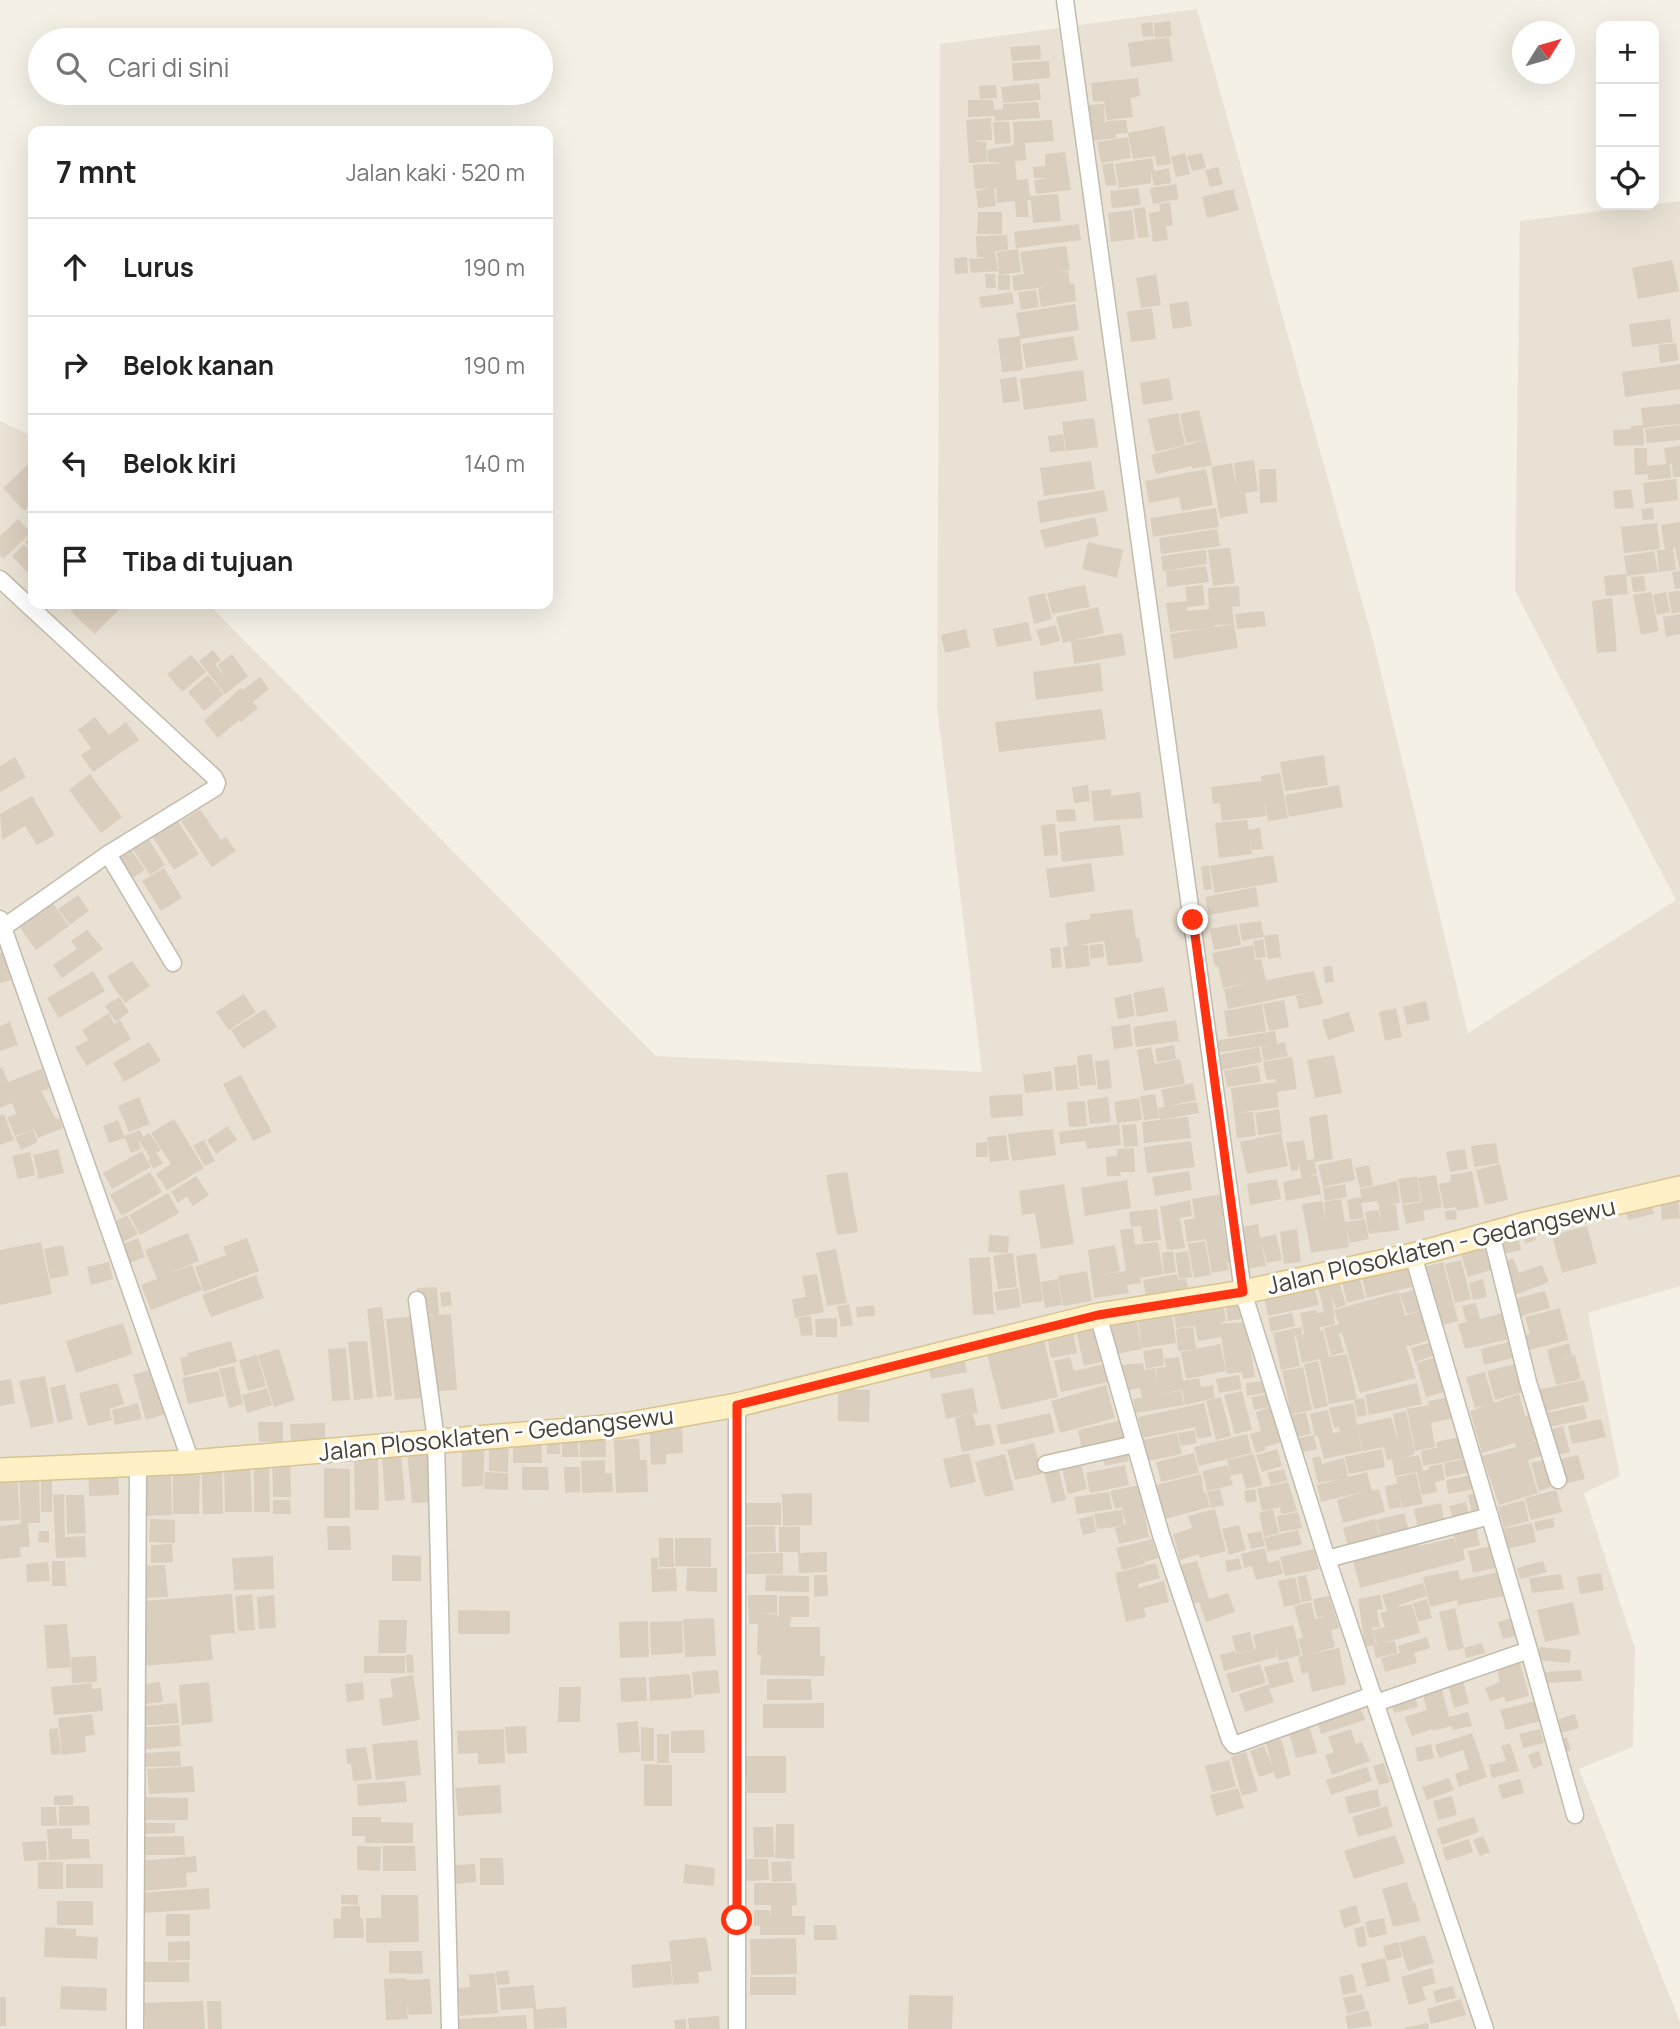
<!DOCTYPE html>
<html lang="id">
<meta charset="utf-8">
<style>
body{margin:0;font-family:Manrope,sans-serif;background:#f6f6f6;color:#222}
.controls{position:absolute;right:21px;top:21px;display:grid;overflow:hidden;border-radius:14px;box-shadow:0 7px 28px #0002}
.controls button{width:63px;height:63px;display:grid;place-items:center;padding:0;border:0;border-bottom:2px solid #e0e0e0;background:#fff;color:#222;font:35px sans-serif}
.compass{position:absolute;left:1512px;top:21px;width:63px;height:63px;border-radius:50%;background:#fff;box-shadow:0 7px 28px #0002;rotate:53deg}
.stop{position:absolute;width:21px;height:21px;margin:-16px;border:5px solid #ff3312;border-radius:50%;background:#fff}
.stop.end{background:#ff3312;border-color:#fff;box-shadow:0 2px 7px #0008}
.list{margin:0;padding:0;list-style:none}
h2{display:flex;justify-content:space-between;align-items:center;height:91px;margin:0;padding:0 28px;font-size:30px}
h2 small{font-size:23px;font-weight:400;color:#767676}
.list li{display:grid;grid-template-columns:46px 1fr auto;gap:21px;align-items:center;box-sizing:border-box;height:98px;padding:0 28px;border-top:2px solid #e0e0e0}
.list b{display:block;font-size:26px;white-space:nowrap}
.list em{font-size:23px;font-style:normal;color:#767676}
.icon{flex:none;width:38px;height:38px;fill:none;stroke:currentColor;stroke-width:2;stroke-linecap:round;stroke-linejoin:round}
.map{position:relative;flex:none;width:1680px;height:2029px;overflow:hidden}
.search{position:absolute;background:#fff;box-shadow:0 7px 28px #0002;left:28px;top:28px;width:525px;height:77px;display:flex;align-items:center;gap:18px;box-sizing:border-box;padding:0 24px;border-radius:38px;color:#767676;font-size:26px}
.panel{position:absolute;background:#fff;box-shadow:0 7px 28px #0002;left:28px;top:126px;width:525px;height:483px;border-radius:14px}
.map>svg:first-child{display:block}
</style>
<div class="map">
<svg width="1680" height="2029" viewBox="0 0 1680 2029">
<rect width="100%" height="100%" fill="#f4f0e6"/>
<polygon fill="#e9e2d4" points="1197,9 1375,648 1468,1033 1676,900 1515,591 1520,221 1680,201 1680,1286 1588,1313 1620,1476 1584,1493 1635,1648 1633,1747 1579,1769 1680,2022 1680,2029 0,2029 0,421 33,436 33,604 208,604 656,1056 982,1072 937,707 940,44"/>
<g fill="#dacebe">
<polygon points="1170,21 1172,36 1155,38 1154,23"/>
<polygon points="1152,22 1154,36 1143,37 1141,24"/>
<polygon points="1169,37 1173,61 1131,67 1128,43"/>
<polygon points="1040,45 1041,59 1012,61 1010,47"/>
<polygon points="1049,61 1050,78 1013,81 1012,63"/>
<polygon points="1138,78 1140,96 1130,98 1133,117 1107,120 1104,101 1093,102 1091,83"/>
<polygon points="1039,83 1041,100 1003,103 1001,87"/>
<polygon points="996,85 997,98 980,99 979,86"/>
<polygon points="968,100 993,100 994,110 1003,109 1003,104 1038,102 1040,118 995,121 995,116 968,117"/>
<polygon points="1104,104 1105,124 1107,121 1126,120 1128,133 1116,134 1116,138 1090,141 1085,105"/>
<polygon points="991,118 992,140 972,141 986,142 987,162 969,163 966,120"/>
<polygon points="1052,120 1054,141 1025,143 1026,160 1015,161 1017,180 1028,179 1030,196 1058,194 1061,221 1033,223 1031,200 1027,200 1029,217 1016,217 1015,201 997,203 996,188 994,188 996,206 978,208 976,191 989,188 975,189 973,165 1003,163 988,162 987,150 1014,145 1013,122"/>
<polygon points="993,122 1009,122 1011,143 995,144"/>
<polygon points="1164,126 1171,164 1157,166 1155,156 1133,159 1128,133"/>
<polygon points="1128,137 1131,158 1101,163 1097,142"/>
<polygon points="1065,152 1071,190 1036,194 1034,180 1049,178 1034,178 1033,167 1045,166 1045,154"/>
<polygon points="1185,153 1190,174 1176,177 1171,157"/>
<polygon points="1202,153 1206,168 1192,171 1187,156"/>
<polygon points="1152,158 1154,171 1169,168 1171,183 1154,186 1151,170 1151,183 1119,188 1115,164"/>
<polygon points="1113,163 1117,185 1106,186 1102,164"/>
<polygon points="1218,167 1223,184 1210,187 1205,170"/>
<polygon points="1176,184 1179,199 1153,204 1150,188"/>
<polygon points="1138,188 1141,205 1112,208 1110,191"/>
<polygon points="1233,189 1239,210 1207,218 1202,197"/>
<polygon points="1170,202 1173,225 1166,226 1168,240 1153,242 1149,213 1160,211 1159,204"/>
<polygon points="1145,207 1149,237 1138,238 1133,209"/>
<polygon points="1132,210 1135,239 1111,242 1108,213"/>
<polygon points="978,212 1002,212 1002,234 977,234"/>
<polygon points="1079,224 1081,240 1016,248 1014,232"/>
<polygon points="1007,235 1008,250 995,251 998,271 971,273 969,259 987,258 977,257 976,236"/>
<polygon points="1066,246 1070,270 1054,273 1068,271 1070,284 1074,283 1076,301 1041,307 1038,289 1046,287 1014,291 1012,276 1024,274 1020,252"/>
<polygon points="1018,249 1021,272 999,275 997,252"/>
<polygon points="967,257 968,273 955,274 954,258"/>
<polygon points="1672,260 1679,291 1638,299 1632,268"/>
<polygon points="985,274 995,274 996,288 986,288"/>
<polygon points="1156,274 1161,305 1141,308 1136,278"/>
<rect x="998" y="275" width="12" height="15"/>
<polygon points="1036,290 1039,307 1021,310 1018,292"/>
<polygon points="1012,292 1014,304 981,308 979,297"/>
<polygon points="1188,301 1192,326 1173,329 1169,304"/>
<polygon points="1075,304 1079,330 1020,339 1023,370 1002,372 998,339 1020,336 1016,313"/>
<polygon points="1152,308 1156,339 1131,342 1127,312"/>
<polygon points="1670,319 1673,342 1632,347 1629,324"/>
<polygon points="1073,336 1078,360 1026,368 1022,344"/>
<polygon points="1676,343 1679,360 1660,363 1658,345"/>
<polygon points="1680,364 1680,389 1625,397 1622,372"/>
<polygon points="1083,370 1087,401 1024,410 1020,379"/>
<polygon points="1016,377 1020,401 1003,403 1000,379"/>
<polygon points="1169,378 1173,400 1143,405 1140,383"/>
<polygon points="1680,404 1680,424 1643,428 1644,445 1614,446 1613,430 1631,429 1631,426 1643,425 1641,408"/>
<polygon points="1199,410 1212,465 1192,469 1192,466 1156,474 1151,455 1201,441 1186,443 1180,414"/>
<polygon points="1178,413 1185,445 1155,452 1148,419"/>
<polygon points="1094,418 1098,447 1066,451 1062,422"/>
<polygon points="1680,425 1680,440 1647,443 1645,429"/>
<polygon points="1063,434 1065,451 1050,452 1048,436"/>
<polygon points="1680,446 1680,477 1673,477 1672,463 1670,464 1671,478 1648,480 1648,474 1635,475 1634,448 1647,448 1647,466 1666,464 1664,448"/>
<polygon points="33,460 33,503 24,511 3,488"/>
<polygon points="1254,460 1258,491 1245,493 1248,513 1220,518 1211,467 1232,463 1237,490 1234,463"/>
<polygon points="1091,461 1095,489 1044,496 1040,468"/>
<polygon points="1206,469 1213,505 1182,511 1179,497 1149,503 1145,481"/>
<polygon points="1259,469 1276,469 1277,502 1260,503"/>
<polygon points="1676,479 1678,500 1645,504 1643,483"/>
<polygon points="1631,489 1634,508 1615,509 1613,491"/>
<polygon points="1104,490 1108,511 1040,523 1037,501"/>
<polygon points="1216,508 1219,527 1153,537 1150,518"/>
<polygon points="1653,508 1654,519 1643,520 1641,509"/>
<polygon points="1095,517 1099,536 1045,548 1040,530"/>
<polygon points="18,519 31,533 3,559 0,555 0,536"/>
<polygon points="1680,522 1680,571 1675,548 1673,548 1676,570 1659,572 1657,550 1665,550 1661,525"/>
<polygon points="1657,523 1660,549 1624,553 1621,527"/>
<polygon points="1217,529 1220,546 1161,554 1159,538"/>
<polygon points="33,534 33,548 31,550 25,542"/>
<polygon points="1088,542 1123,550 1117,578 1082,569"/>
<polygon points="24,544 33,555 33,570 29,574 12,556"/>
<polygon points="1230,548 1235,583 1213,586 1208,550"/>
<polygon points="1206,550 1207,564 1163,571 1161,556"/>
<polygon points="1654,551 1658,572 1627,576 1624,556"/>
<polygon points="1206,566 1209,582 1167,587 1166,571"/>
<polygon points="1680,571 1680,588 1675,589 1672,572"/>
<polygon points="1626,574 1628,594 1606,596 1604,576"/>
<polygon points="1644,576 1646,591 1633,592 1631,577"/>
<polygon points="1085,585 1090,607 1052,614 1047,593"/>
<polygon points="1203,585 1205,605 1187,607 1187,611 1209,609 1208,588 1239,586 1240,606 1232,607 1234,624 1215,625 1215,627 1234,624 1238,648 1174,659 1170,634 1208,628 1170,632 1166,603 1187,601 1185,587"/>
<polygon points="1680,591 1680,612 1672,614 1668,592"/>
<polygon points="1651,592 1659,631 1641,635 1633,595"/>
<polygon points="1666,592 1670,612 1657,615 1653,595"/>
<polygon points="1045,593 1052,619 1034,624 1028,597"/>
<polygon points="1612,598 1617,651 1597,653 1592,601"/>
<polygon points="78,604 119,604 122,606 95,634 71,612"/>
<polygon points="1098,607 1104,633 1063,643 1056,617"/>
<polygon points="1264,611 1266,626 1237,629 1235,614"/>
<polygon points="1680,614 1680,634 1666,637 1663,617"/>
<polygon points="1028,622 1032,640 997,647 993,629"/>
<polygon points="1056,625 1060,641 1041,646 1036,630"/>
<polygon points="966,629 970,647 945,653 941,635"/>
<polygon points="1122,633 1126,655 1074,664 1071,641"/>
<polygon points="213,650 221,660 215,664 226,677 218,665 232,654 248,676 225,694 199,661"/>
<polygon points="191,655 206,672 182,692 167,674"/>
<polygon points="1100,663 1103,691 1036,700 1033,672"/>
<polygon points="208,675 224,694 204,711 188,692"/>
<polygon points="260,677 269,689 253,702 258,708 241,722 239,720 218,738 204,721 241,688 243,690"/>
<polygon points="1102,709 1106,739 999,752 995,722"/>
<polygon points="95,717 109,735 126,722 139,740 93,772 81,755 91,748 78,730"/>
<polygon points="1324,755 1328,785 1285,791 1280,762"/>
<polygon points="15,757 26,777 0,792 0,766"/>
<polygon points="1280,773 1288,818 1268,821 1264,797 1266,816 1222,821 1220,803 1213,804 1211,787 1261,781 1261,776"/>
<polygon points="90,774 122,817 101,833 69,790"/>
<polygon points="1088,785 1090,801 1074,803 1072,787"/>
<polygon points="1339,785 1343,807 1289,817 1285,795"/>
<polygon points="1111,789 1111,796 1140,792 1143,818 1094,821 1091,791"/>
<polygon points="32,796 55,835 37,845 25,826 2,840 0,814"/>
<polygon points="200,809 221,840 226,837 236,851 212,867 181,821"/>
<polygon points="1075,809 1076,821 1057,822 1056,810"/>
<polygon points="175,817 199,854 174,870 151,834"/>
<polygon points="1247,820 1249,830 1260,828 1263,849 1252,850 1249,834 1252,854 1219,858 1215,823"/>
<polygon points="1055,824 1058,855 1044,856 1041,825"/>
<polygon points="1120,825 1124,855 1062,862 1059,832"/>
<polygon points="146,835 165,865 150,875 130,845"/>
<polygon points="129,847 145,870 131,879 115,856"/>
<polygon points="1273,855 1278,882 1215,893 1210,866"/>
<polygon points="1091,863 1095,891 1050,898 1046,869"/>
<polygon points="1209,865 1212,889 1204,890 1201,867"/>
<polygon points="164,868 182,898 161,911 142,881"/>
<polygon points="1256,887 1259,906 1209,915 1205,897"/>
<polygon points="78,895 89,911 70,925 58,909"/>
<polygon points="52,902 69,926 36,950 19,926"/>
<polygon points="1132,909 1136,938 1139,938 1143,962 1108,966 1104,941 1080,945 1088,945 1090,966 1066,969 1063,947 1068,946 1065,923 1090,919 1090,914"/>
<polygon points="1261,921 1264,937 1242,941 1239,924"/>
<polygon points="1237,924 1241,945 1214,950 1210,929"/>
<polygon points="87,930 103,949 62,978 53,965 77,949 71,941"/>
<polygon points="1278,934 1281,957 1268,959 1264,936"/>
<polygon points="1263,939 1266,957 1256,958 1253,941"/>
<polygon points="1103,944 1104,957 1091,959 1089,945"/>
<polygon points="1253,945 1255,960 1261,959 1266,980 1314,971 1323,1004 1299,1009 1296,996 1310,992 1228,1009 1224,989 1251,982 1223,988 1218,966 1215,967 1212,953"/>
<polygon points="1060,947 1062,967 1052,968 1050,948"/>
<polygon points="4,952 11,980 0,983 0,953"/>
<polygon points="132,961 150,986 125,1003 107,977"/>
<polygon points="1332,966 1334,982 1325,983 1323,967"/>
<polygon points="93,971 105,991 59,1018 47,998"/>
<polygon points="1164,987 1168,1011 1137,1017 1133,993"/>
<polygon points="244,994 256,1012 229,1030 216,1012"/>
<polygon points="1131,994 1135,1016 1118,1019 1114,998"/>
<polygon points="119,997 129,1012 116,1022 105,1006"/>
<polygon points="1284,1000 1289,1027 1269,1031 1263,1004"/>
<polygon points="1426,1001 1430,1020 1407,1025 1403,1007"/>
<polygon points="1262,1004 1266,1031 1228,1037 1224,1011"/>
<polygon points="1396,1008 1402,1037 1385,1041 1379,1012"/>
<polygon points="265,1009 277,1027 243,1049 231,1030"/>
<polygon points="1349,1012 1355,1031 1328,1040 1322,1020"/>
<polygon points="109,1013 114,1024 120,1020 131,1039 87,1066 75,1047 88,1040 82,1030"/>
<polygon points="1176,1020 1179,1041 1136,1047 1133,1027"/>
<polygon points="10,1022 18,1045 0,1051 0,1026"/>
<polygon points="1130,1024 1133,1046 1114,1049 1111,1027"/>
<polygon points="1275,1031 1277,1044 1285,1042 1288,1056 1264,1061 1261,1047 1268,1045 1216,1053 1214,1041"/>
<polygon points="149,1042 161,1061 124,1082 113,1063"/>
<polygon points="1174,1045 1176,1059 1157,1062 1155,1049"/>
<polygon points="1151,1047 1155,1064 1180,1059 1185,1084 1144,1091 1137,1050"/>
<polygon points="1259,1047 1262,1062 1222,1070 1219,1055"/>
<polygon points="1092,1054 1096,1085 1080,1086 1077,1056"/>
<polygon points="1334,1055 1342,1093 1315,1098 1307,1060"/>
<polygon points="1292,1057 1297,1089 1277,1092 1279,1107 1237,1113 1253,1112 1256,1136 1237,1138 1231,1088 1276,1082 1275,1079 1267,1080 1263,1062"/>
<polygon points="1109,1060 1112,1088 1098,1090 1095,1061"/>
<polygon points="1076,1065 1078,1089 1056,1091 1054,1067"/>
<polygon points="1258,1065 1261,1082 1227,1087 1224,1071"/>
<polygon points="2,1067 8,1082 42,1069 50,1088 41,1091 56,1119 59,1118 63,1128 38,1138 34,1129 15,1136 7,1117 16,1114 12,1103 0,1108 0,1068"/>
<polygon points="1051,1071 1053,1090 1025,1093 1023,1075"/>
<polygon points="241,1075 272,1132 253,1141 223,1084"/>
<polygon points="1193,1083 1196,1100 1168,1106 1197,1102 1199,1113 1160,1120 1158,1108 1165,1107 1161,1090"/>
<polygon points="1022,1094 1023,1116 991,1118 989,1096"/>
<polygon points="1155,1094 1159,1118 1144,1120 1140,1096"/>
<polygon points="139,1097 150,1124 129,1132 118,1106"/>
<polygon points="1108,1097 1111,1122 1090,1124 1087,1100"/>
<polygon points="1139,1098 1142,1120 1117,1123 1114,1102"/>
<polygon points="1085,1101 1087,1126 1069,1127 1067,1102"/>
<polygon points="1279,1109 1282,1132 1258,1135 1255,1113"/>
<polygon points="4,1114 14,1140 0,1145 0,1115"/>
<polygon points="1327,1114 1333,1159 1315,1162 1309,1117"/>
<polygon points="1188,1117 1191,1138 1144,1143 1142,1122"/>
<polygon points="174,1119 204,1168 167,1190 156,1174 171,1164 151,1133"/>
<polygon points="118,1120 125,1138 109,1143 103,1126"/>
<polygon points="1119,1124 1121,1145 1087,1149 1086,1141 1060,1144 1059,1132"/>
<polygon points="1136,1124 1138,1146 1124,1147 1122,1125"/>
<polygon points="228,1126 237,1140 216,1154 207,1140"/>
<polygon points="1053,1129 1056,1155 1012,1161 1008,1134"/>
<polygon points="33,1130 38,1142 21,1150 15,1137"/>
<polygon points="140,1130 143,1137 149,1133 161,1150 156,1153 163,1163 154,1169 148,1160 150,1158 138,1139 141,1149 131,1153 124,1136"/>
<polygon points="1281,1133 1288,1166 1247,1174 1240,1142"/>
<polygon points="1006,1135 1009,1160 990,1162 987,1137"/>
<polygon points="204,1140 215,1161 205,1166 193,1146"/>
<polygon points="1304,1140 1307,1160 1314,1159 1317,1174 1309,1177 1317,1175 1321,1194 1286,1201 1283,1182 1302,1178 1298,1161 1298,1170 1291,1171 1286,1143"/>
<polygon points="1191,1141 1195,1167 1147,1173 1144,1147"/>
<polygon points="987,1142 988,1157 976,1157 976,1143"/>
<polygon points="1496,1143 1499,1163 1474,1167 1471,1146"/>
<polygon points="1134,1148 1135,1172 1120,1172 1121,1176 1107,1176 1106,1157 1117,1156 1117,1149"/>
<polygon points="58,1149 64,1173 39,1179 33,1155"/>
<polygon points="1465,1149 1468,1169 1450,1172 1446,1152"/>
<polygon points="142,1151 151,1167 112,1189 103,1173"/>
<polygon points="30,1152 35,1175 18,1179 12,1156"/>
<polygon points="1351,1158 1355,1180 1323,1187 1318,1165"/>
<polygon points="1500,1164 1508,1200 1485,1205 1476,1170"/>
<polygon points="1369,1165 1373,1185 1360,1188 1355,1168"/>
<polygon points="1189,1171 1192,1190 1155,1196 1152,1177"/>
<polygon points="1472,1171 1479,1207 1457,1211 1456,1207 1444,1209 1439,1184 1451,1182 1450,1175"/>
<polygon points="150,1172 162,1192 122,1216 110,1195"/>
<polygon points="847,1172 858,1232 837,1235 826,1175"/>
<polygon points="1436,1175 1442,1207 1423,1211 1425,1220 1406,1224 1402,1205 1422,1202 1418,1178"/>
<polygon points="196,1176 209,1195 193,1206 187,1196 178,1203 171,1192"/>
<polygon points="1417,1176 1421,1201 1402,1204 1398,1179"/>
<polygon points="1277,1179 1281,1199 1250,1205 1247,1184"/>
<polygon points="1127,1180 1131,1208 1085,1216 1081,1188"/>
<polygon points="1397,1181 1400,1203 1388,1205 1396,1205 1399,1230 1369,1234 1365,1212 1378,1210 1381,1223 1378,1201 1361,1203 1364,1218 1350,1220 1347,1200 1361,1197 1360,1189"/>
<polygon points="1064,1184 1074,1244 1041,1249 1035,1213 1022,1215 1019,1191"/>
<polygon points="1345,1184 1347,1197 1325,1201 1323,1188"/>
<polygon points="168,1193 179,1213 140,1235 129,1215"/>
<polygon points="1221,1194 1225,1217 1222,1217 1230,1262 1227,1263 1229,1270 1212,1273 1206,1239 1187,1242 1184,1220 1195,1218 1192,1199"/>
<polygon points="1678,1194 1680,1218 1662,1220 1660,1195"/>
<polygon points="1650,1198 1654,1214 1628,1220 1624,1204"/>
<polygon points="1341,1199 1345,1222 1365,1219 1369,1239 1350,1243 1346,1226 1349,1247 1311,1253 1302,1204 1322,1201 1326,1223 1324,1202"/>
<polygon points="1190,1200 1192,1216 1180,1218 1185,1248 1167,1250 1160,1207"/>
<polygon points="1157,1209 1161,1240 1143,1242 1141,1226 1131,1227 1129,1212"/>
<polygon points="1456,1210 1457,1219 1446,1220 1445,1211"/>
<polygon points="127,1215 138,1234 123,1242 112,1223"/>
<polygon points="1258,1224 1260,1238 1276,1234 1282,1260 1267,1263 1261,1241 1266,1266 1245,1269 1237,1228"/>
<polygon points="1587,1226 1597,1263 1562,1273 1552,1235"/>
<polygon points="1133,1228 1135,1245 1158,1242 1163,1274 1140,1278 1141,1283 1127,1285 1129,1293 1094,1298 1088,1250 1115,1245 1120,1271 1098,1275 1126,1271 1120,1230"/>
<polygon points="1297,1229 1301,1262 1284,1264 1280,1232"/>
<polygon points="1534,1230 1536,1240 1525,1244 1522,1233"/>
<polygon points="1517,1231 1521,1250 1503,1254 1499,1235"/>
<polygon points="188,1233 199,1261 163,1275 192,1265 202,1290 151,1310 141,1285 157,1279 145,1250"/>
<polygon points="989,1235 1009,1236 1008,1253 988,1252"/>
<polygon points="138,1238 145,1257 130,1263 123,1244"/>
<polygon points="247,1238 259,1271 204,1292 195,1267 226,1255 223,1247"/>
<polygon points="1482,1240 1491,1270 1468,1277 1459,1246"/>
<polygon points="1205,1241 1211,1275 1194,1278 1188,1244"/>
<polygon points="41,1242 52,1294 0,1305 0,1250"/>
<polygon points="63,1245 69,1275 50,1279 44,1249"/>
<polygon points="836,1249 847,1303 827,1306 816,1253"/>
<polygon points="1173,1251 1176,1272 1164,1274 1162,1253"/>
<polygon points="1188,1251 1192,1277 1179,1279 1175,1253"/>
<polygon points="1010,1253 1013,1253 1017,1287 998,1289 993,1256"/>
<polygon points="1036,1253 1043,1301 1022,1304 1016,1256"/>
<polygon points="990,1257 994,1314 973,1315 969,1258"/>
<polygon points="1513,1258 1519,1273 1542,1265 1549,1282 1512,1296 1500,1263"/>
<polygon points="1461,1260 1471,1299 1455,1303 1445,1264"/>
<polygon points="109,1262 113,1279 91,1285 87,1267"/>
<polygon points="1443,1262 1458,1321 1439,1326 1424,1267"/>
<polygon points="1407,1266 1412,1287 1367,1298 1362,1277"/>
<polygon points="1087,1271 1092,1301 1063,1306 1058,1276"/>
<polygon points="1358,1273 1365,1298 1347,1303 1341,1278"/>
<polygon points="817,1274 824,1312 795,1318 792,1299 806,1297 802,1276"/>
<polygon points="1177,1274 1178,1280 1186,1279 1188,1288 1146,1296 1143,1280"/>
<polygon points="256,1275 264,1298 211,1317 202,1295"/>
<polygon points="1058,1279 1062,1305 1045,1308 1041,1282"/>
<polygon points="1483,1279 1487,1297 1473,1300 1469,1283"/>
<polygon points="1339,1281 1346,1305 1336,1308 1332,1296 1335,1324 1320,1327 1320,1331 1323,1330 1329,1357 1347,1354 1357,1399 1329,1404 1320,1359 1302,1363 1296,1336 1304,1334 1300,1313 1316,1310 1317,1313 1324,1312 1317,1283"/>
<polygon points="1314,1286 1319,1305 1268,1316 1264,1296"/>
<polygon points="437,1287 439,1315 451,1314 457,1390 428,1392 422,1317 436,1315 426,1315 419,1304 417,1288"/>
<polygon points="1018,1288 1021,1307 997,1311 994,1292"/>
<polygon points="1413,1290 1420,1311 1407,1314 1400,1294"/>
<polygon points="450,1291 452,1305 442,1307 440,1293"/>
<polygon points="1545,1291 1550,1308 1514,1318 1510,1300"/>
<polygon points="1399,1292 1405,1316 1420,1311 1432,1339 1410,1346 1406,1345 1416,1378 1360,1393 1342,1333 1339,1334 1344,1352 1331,1356 1324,1328 1339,1324 1334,1310"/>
<polygon points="1223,1302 1226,1321 1218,1324 1246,1322 1255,1377 1243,1379 1242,1372 1227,1374 1221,1337 1198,1341 1195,1326 1176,1328 1173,1309"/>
<polygon points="1476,1303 1480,1319 1503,1313 1510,1339 1465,1349 1458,1324 1466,1322 1462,1306"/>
<polygon points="849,1304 853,1325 841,1327 837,1306"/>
<polygon points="874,1305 875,1316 857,1317 856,1307"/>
<polygon points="1240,1305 1242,1319 1228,1321 1226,1307"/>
<polygon points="382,1307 392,1396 377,1397 367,1309"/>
<polygon points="1560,1308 1568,1340 1522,1352 1518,1337 1530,1334 1525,1317"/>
<polygon points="1292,1313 1295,1326 1271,1332 1268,1318"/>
<polygon points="1172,1314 1176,1343 1142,1348 1138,1319"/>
<polygon points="415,1316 423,1398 395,1400 386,1319"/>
<polygon points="811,1316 813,1335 801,1336 798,1318"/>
<polygon points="1136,1316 1142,1349 1116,1354 1110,1320"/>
<polygon points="837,1318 837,1337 816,1337 815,1319"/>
<polygon points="123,1323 133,1354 76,1373 66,1341"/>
<polygon points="1097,1326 1105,1361 1084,1366 1076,1331"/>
<polygon points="1193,1327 1196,1349 1178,1351 1176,1329"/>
<polygon points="1301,1327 1302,1334 1294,1336 1300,1366 1281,1370 1273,1333"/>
<polygon points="1073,1330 1077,1353 1051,1358 1047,1335"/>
<polygon points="1043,1336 1058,1397 1001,1410 986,1349"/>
<polygon points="231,1341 237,1362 184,1376 180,1358 188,1356 187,1353"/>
<polygon points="367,1341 373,1398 354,1400 348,1342"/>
<polygon points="1513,1341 1517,1357 1484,1365 1481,1349"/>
<polygon points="1432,1342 1436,1355 1415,1362 1411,1348"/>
<polygon points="1569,1343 1572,1355 1562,1359 1575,1355 1581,1379 1556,1385 1547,1350"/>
<polygon points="1220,1344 1226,1371 1186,1379 1181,1352"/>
<polygon points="962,1346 967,1372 931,1379 926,1353"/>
<polygon points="346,1348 350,1400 332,1401 328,1349"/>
<polygon points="1162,1348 1164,1365 1146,1369 1143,1351"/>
<polygon points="279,1349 295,1400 274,1407 258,1355"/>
<polygon points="257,1355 266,1386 248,1391 239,1360"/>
<polygon points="1070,1357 1074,1371 1105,1364 1109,1382 1061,1392 1054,1361"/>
<polygon points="1179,1357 1183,1381 1199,1378 1201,1387 1213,1385 1215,1398 1185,1405 1182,1390 1159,1394 1181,1391 1184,1405 1136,1413 1133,1399 1142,1398 1140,1388 1124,1391 1120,1365 1143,1363 1144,1370 1155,1368 1158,1389 1156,1368 1166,1367 1164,1359"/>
<polygon points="1437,1357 1447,1391 1426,1397 1416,1363"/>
<polygon points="1318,1361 1328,1406 1314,1409 1304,1364"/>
<polygon points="1519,1363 1527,1391 1495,1400 1487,1371"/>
<polygon points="234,1366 243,1404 229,1408 219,1369"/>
<polygon points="1303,1367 1312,1410 1291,1414 1282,1371"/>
<polygon points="153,1369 165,1414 146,1420 133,1375"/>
<polygon points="218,1371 224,1396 188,1404 182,1378"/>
<polygon points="1485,1372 1494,1403 1475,1408 1466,1377"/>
<polygon points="1239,1375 1242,1389 1219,1393 1216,1379"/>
<polygon points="45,1376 54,1423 31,1428 19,1381"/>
<polygon points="11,1379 15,1403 0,1406 0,1381"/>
<polygon points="1584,1380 1589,1401 1543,1412 1537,1390"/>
<polygon points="1264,1381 1265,1393 1247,1396 1246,1383"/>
<polygon points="118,1383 124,1404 109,1409 112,1420 88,1426 79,1393"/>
<polygon points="1417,1383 1422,1404 1369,1415 1365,1395"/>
<polygon points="65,1384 73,1419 58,1423 50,1388"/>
<polygon points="1106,1385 1115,1418 1060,1433 1051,1401"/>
<polygon points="267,1388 272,1405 247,1413 242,1395"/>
<polygon points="973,1388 978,1413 973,1414 976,1426 990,1424 995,1445 962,1452 955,1418 969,1414 946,1419 941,1394"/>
<polygon points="838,1389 870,1390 869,1422 838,1421"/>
<polygon points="1242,1391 1252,1430 1235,1434 1224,1395"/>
<polygon points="1268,1394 1270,1407 1254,1410 1251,1397"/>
<polygon points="1519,1394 1525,1416 1534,1414 1539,1439 1528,1443 1537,1441 1541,1456 1528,1460 1538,1493 1499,1505 1482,1456 1516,1447 1515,1443 1482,1453 1470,1411"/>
<polygon points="1221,1397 1231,1436 1216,1440 1206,1401"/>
<polygon points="1450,1397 1454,1418 1431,1423 1435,1447 1415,1451 1407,1409 1429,1405 1428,1401"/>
<polygon points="1364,1398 1367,1415 1357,1417 1354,1400"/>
<polygon points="138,1403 142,1419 115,1425 112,1410"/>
<polygon points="1204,1403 1212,1436 1198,1439 1195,1427 1143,1438 1138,1417"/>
<polygon points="1353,1403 1362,1451 1324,1459 1318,1436 1315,1436 1310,1414 1328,1410 1333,1433 1340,1432 1339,1427 1334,1428 1329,1408"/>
<polygon points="1584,1405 1587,1419 1549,1427 1546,1413"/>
<polygon points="1271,1407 1281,1442 1265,1447 1266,1450 1256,1453 1250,1434 1261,1431 1256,1412"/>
<polygon points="1406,1411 1415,1454 1403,1458 1419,1455 1423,1471 1429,1469 1429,1466 1442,1464 1445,1480 1435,1482 1437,1492 1422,1495 1417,1472 1395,1476 1392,1459 1387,1460 1384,1447 1363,1451 1357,1425 1391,1417 1399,1444 1393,1414"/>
<polygon points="1306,1412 1311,1434 1296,1437 1292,1415"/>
<polygon points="1050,1413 1055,1433 1001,1445 996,1425"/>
<polygon points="605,1419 606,1457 580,1457 579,1420"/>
<polygon points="682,1419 683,1453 666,1454 666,1464 651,1465 649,1420"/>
<polygon points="1601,1419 1606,1437 1572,1444 1568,1426"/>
<polygon points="1123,1420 1127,1441 1082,1451 1078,1430"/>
<polygon points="258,1422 283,1422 283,1442 259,1442"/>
<polygon points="325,1423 325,1440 291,1441 290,1424"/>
<polygon points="1563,1426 1570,1452 1553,1456 1549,1430"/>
<polygon points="541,1429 542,1463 513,1463 513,1430"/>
<polygon points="546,1430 559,1430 560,1454 547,1454"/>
<polygon points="561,1430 577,1430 579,1457 562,1457"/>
<polygon points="1195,1430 1197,1443 1181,1446 1178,1433"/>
<polygon points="489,1433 509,1433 508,1472 489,1471"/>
<polygon points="1177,1433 1182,1454 1148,1461 1143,1440"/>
<polygon points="1247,1434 1252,1453 1199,1466 1194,1447"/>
<polygon points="1314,1435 1317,1449 1300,1453 1296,1439"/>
<polygon points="1460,1437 1464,1458 1423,1466 1421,1451 1440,1447 1437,1447 1436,1442"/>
<polygon points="462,1439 485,1439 483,1486 462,1487"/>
<polygon points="639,1439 640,1460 647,1460 648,1492 616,1493 614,1440"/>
<polygon points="1034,1443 1042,1474 1015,1480 1007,1450"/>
<polygon points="427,1449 432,1502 412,1503 407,1451"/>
<polygon points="1126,1449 1129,1461 1105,1466 1102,1454"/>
<polygon points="1277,1449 1282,1466 1262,1472 1256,1455"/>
<polygon points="1382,1449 1385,1467 1349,1474 1345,1457"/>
<polygon points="401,1453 405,1500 385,1501 382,1455"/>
<polygon points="969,1453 976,1482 950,1488 943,1459"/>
<polygon points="1194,1453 1199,1473 1161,1482 1156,1462"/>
<polygon points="1005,1454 1014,1490 985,1497 975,1462"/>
<polygon points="1254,1454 1262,1485 1246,1489 1242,1473 1230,1476 1233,1485 1207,1491 1202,1471 1227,1465 1230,1473 1227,1460"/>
<polygon points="1578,1455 1585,1479 1564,1484 1557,1460"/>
<polygon points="1320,1456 1322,1464 1344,1458 1348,1477 1367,1472 1372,1491 1379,1489 1385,1512 1343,1523 1337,1500 1366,1491 1321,1502 1317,1485 1340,1479 1318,1483 1312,1458"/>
<polygon points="378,1457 379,1510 355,1510 354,1458"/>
<polygon points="290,1458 291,1497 273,1497 272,1459"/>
<polygon points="254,1459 269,1459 270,1512 254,1512"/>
<polygon points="1464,1459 1467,1473 1446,1477 1444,1463"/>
<polygon points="250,1460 252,1512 225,1512 224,1461"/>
<polygon points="605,1460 605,1473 612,1473 613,1492 582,1493 581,1461"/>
<polygon points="1080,1460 1087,1489 1068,1494 1061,1464"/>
<polygon points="1543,1460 1551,1487 1539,1491 1531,1463"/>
<polygon points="118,1461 119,1495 89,1496 88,1462"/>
<polygon points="201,1464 222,1464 223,1514 203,1514"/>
<polygon points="139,1465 171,1465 172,1515 140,1516"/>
<polygon points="1125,1465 1129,1485 1090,1493 1086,1473"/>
<polygon points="522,1467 548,1467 549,1490 522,1490"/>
<polygon points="564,1467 580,1467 580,1492 565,1493"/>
<polygon points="324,1468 350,1469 350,1518 324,1518"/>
<rect x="41" y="1469" width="11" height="43"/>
<polygon points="173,1469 200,1470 199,1514 173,1514"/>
<polygon points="1284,1469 1287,1480 1271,1485 1267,1473"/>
<polygon points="1059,1470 1066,1500 1052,1503 1044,1473"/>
<polygon points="19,1471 39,1471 40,1523 28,1523 30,1547 20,1547 21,1557 0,1559 0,1526 21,1524"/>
<polygon points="17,1472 20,1520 0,1521 0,1473"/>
<polygon points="485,1472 508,1473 508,1490 484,1489"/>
<polygon points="1416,1473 1423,1504 1402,1508 1398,1487 1401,1507 1389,1509 1385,1486 1397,1484 1396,1477"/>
<polygon points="1201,1474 1204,1493 1206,1493 1210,1507 1165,1519 1156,1485"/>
<polygon points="1471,1475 1474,1489 1448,1494 1446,1480"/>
<polygon points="1288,1482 1297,1511 1281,1514 1280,1507 1262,1511 1257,1489"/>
<polygon points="1139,1485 1149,1537 1119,1544 1115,1528 1126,1525 1124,1517 1122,1507 1115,1509 1110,1491"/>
<polygon points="1220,1489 1224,1505 1211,1508 1207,1492"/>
<polygon points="1255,1489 1257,1501 1246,1503 1244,1491"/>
<polygon points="1556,1490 1562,1512 1531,1520 1525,1498"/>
<polygon points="1109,1492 1112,1509 1077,1514 1074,1497"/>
<polygon points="812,1493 812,1525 783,1526 782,1494"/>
<polygon points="1477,1493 1483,1515 1473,1518 1468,1495"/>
<polygon points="64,1494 65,1537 85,1536 86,1557 56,1558 53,1495"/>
<polygon points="66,1495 84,1495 86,1533 67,1534"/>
<polygon points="273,1500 290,1500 291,1514 273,1514"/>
<polygon points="1524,1500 1529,1521 1504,1528 1498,1507"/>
<polygon points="1466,1502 1470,1519 1454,1523 1449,1506"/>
<rect x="737" y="1503" width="44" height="22"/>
<polygon points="1441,1503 1445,1526 1430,1529 1428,1523 1417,1525 1414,1509"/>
<polygon points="1215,1509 1226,1551 1200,1558 1199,1554 1180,1560 1173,1534 1192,1528 1188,1516"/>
<polygon points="1273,1509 1279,1533 1264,1537 1259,1513"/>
<polygon points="1122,1510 1124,1526 1097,1529 1094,1514"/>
<polygon points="1298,1512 1302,1528 1280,1532 1277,1516"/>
<polygon points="1404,1513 1410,1535 1382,1542 1376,1520"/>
<polygon points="1093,1516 1096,1532 1083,1535 1079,1519"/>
<polygon points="1553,1518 1555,1527 1536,1531 1534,1522"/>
<polygon points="150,1519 175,1520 175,1543 149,1542"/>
<polygon points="1375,1519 1381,1541 1349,1550 1343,1528"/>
<polygon points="1475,1522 1480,1545 1463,1549 1465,1560 1360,1588 1353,1560 1418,1542 1419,1546 1454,1538 1458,1551 1452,1527"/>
<polygon points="1532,1523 1536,1542 1507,1549 1502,1529"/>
<polygon points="1239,1525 1246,1550 1229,1555 1222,1529"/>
<polygon points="327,1526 350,1526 351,1550 328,1550"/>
<polygon points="733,1527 775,1526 776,1552 734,1553"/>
<polygon points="779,1527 800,1527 800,1553 827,1552 827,1572 799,1573 798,1552 779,1552"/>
<polygon points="1298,1530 1302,1544 1268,1552 1264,1538"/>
<polygon points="39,1531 49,1531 49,1543 38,1542"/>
<polygon points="1261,1531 1265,1546 1251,1549 1247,1534"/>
<polygon points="659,1538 673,1538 674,1567 659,1567"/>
<polygon points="675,1538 711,1538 711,1567 675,1566"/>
<polygon points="1152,1539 1158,1558 1145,1562 1140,1548 1145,1564 1122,1570 1116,1548"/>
<polygon points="172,1544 173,1562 151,1563 151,1545"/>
<polygon points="1491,1546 1495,1568 1473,1573 1468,1551"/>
<polygon points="1265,1548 1268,1563 1279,1560 1283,1574 1256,1580 1252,1566 1244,1568 1241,1554"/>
<polygon points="1314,1549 1319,1569 1285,1576 1280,1557"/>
<polygon points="783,1553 783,1574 739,1574 739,1554"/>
<polygon points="392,1555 421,1556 421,1581 392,1581"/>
<polygon points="273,1556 274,1589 234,1590 232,1558"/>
<polygon points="651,1558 658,1558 658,1569 676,1568 677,1591 652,1592"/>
<polygon points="1239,1558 1242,1569 1227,1572 1225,1561"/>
<polygon points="52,1561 65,1561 66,1586 52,1586"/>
<polygon points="1197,1561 1209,1599 1228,1593 1235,1612 1206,1622 1199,1602 1193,1604 1181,1565"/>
<polygon points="1543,1561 1547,1572 1520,1579 1517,1568"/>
<polygon points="48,1562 50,1581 27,1582 26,1564"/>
<polygon points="1156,1563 1160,1578 1138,1584 1139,1588 1164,1581 1169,1602 1144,1608 1146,1617 1126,1622 1115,1573"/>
<polygon points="165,1565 168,1597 142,1598 139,1566"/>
<polygon points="687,1568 717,1568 717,1592 686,1591"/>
<polygon points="1458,1570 1460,1580 1499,1572 1504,1596 1458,1605 1457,1600 1430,1607 1423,1577"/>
<polygon points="1601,1573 1604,1590 1580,1594 1577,1577"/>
<polygon points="1561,1574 1564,1589 1532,1593 1529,1578"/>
<polygon points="766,1575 809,1576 809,1592 765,1591"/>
<polygon points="814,1575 827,1575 828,1596 814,1597"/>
<polygon points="1306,1575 1312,1600 1302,1602 1297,1577"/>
<polygon points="1295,1577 1301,1603 1284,1607 1278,1581"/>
<polygon points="1423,1583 1427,1596 1399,1605 1399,1607 1412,1604 1420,1633 1383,1643 1395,1641 1397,1653 1376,1658 1373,1646 1377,1645 1373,1630 1385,1627 1380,1613 1387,1611 1382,1595"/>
<polygon points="232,1594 235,1633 210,1635 213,1660 142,1666 139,1641 146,1640 143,1601"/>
<polygon points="252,1594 255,1630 238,1631 235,1596"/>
<polygon points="274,1595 276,1628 259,1629 257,1597"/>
<polygon points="748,1595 777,1595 777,1613 758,1614 777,1614 779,1618 779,1596 809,1596 809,1617 791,1617 790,1627 820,1627 820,1656 825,1656 824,1676 760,1675 761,1655 757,1655 758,1624 749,1624"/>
<polygon points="1380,1595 1383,1609 1377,1610 1380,1627 1372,1628 1376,1645 1365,1647 1358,1599"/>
<polygon points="1329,1596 1339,1628 1331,1630 1335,1647 1310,1654 1339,1648 1346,1684 1312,1692 1308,1672 1302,1674 1298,1657 1303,1656 1298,1639 1303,1638 1294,1606 1311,1602 1315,1619 1325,1616 1317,1617 1313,1599"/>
<polygon points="1427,1599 1432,1618 1418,1622 1413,1603"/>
<polygon points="1573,1602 1580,1634 1545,1642 1537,1610"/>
<polygon points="1455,1608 1464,1648 1448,1651 1439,1612"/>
<polygon points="458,1610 510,1611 510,1634 458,1634"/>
<polygon points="714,1618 716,1656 685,1657 683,1619"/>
<polygon points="1512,1618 1516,1636 1503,1639 1498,1622"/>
<polygon points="379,1620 407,1620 406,1653 378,1653"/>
<polygon points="648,1621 649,1657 620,1658 619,1622"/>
<polygon points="682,1621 683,1653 651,1655 650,1622"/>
<polygon points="67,1624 71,1667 47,1669 44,1625"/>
<polygon points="1293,1625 1301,1655 1279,1661 1276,1644 1277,1657 1224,1671 1220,1655 1234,1651 1235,1654 1248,1651 1236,1653 1232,1636 1250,1632 1254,1649 1256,1649 1253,1635"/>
<polygon points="1427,1637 1430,1648 1414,1653 1417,1663 1385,1672 1381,1658 1400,1653 1398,1646"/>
<polygon points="1482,1643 1485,1653 1466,1658 1464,1648"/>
<polygon points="1540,1647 1571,1650 1570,1663 1538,1660"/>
<polygon points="406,1655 413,1655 414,1672 407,1673"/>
<polygon points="96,1656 97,1682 72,1683 71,1657"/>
<rect x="364" y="1656" width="41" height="17"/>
<polygon points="1519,1659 1529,1696 1506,1702 1504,1697 1490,1701 1485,1688 1500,1682 1496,1665"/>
<polygon points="1288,1661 1294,1682 1269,1689 1274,1702 1245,1712 1239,1694 1269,1684 1264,1667"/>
<polygon points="1260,1664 1266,1683 1232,1693 1226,1674"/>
<polygon points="718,1670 720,1693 694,1695 692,1672"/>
<polygon points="1581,1670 1582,1681 1546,1683 1545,1672"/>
<polygon points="690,1674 692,1698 650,1701 649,1677"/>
<polygon points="413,1675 420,1720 383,1726 379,1699 393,1697 390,1679"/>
<polygon points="646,1677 647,1701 621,1702 620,1678"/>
<polygon points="767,1679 811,1679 812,1700 767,1700"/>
<polygon points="1463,1680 1469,1703 1454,1708 1448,1684"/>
<polygon points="160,1682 163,1702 134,1705 131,1686"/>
<polygon points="209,1682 213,1722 182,1725 179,1685"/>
<polygon points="363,1682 364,1700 347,1702 345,1684"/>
<polygon points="92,1683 92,1689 101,1688 103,1711 54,1715 51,1687"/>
<polygon points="559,1687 581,1687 580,1722 558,1722"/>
<polygon points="1442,1690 1449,1717 1468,1712 1472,1726 1453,1730 1452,1726 1433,1731 1432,1729 1412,1736 1405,1717 1427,1710 1423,1695"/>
<polygon points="1415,1697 1418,1707 1394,1713 1391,1703"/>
<polygon points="1536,1701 1541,1721 1506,1730 1500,1710"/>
<polygon points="177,1703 179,1723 138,1726 136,1707"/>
<polygon points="824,1703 824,1728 763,1728 763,1704"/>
<polygon points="1359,1704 1365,1720 1321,1734 1316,1718"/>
<polygon points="92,1714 95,1735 85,1736 86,1752 62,1755 58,1718"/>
<polygon points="1575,1714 1579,1728 1560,1733 1557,1720"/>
<polygon points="638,1721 640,1752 619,1753 617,1723"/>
<polygon points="179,1725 181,1746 139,1750 137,1728"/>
<polygon points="526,1726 527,1753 507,1754 505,1727"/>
<polygon points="641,1727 654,1728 654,1761 641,1761"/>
<polygon points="58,1728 61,1754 51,1755 49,1729"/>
<polygon points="1310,1728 1317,1753 1296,1758 1289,1734"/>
<polygon points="504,1729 505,1763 478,1764 478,1753 458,1754 457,1731"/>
<polygon points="1351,1729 1356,1744 1362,1742 1370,1761 1332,1775 1325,1755 1334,1752 1328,1737"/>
<polygon points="1540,1729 1544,1743 1523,1748 1519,1734"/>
<polygon points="704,1730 705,1753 671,1753 671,1731"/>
<polygon points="1472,1733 1487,1777 1459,1787 1455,1774 1469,1769 1463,1750 1439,1758 1435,1745"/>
<rect x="657" y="1734" width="12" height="29"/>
<polygon points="1567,1737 1571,1750 1563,1753 1559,1739"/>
<polygon points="1281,1739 1291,1775 1276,1779 1274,1772 1259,1777 1250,1751 1264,1746 1273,1768 1266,1743"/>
<polygon points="417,1740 421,1775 376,1780 372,1744"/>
<polygon points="1510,1743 1519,1771 1492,1778 1489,1765 1506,1761 1501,1746"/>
<polygon points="1431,1744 1434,1758 1418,1762 1415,1748"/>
<polygon points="366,1747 372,1779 353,1781 351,1764 363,1762 347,1764 346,1749"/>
<polygon points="180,1751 181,1766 146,1767 145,1753"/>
<polygon points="1539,1751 1543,1765 1533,1769 1528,1755"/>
<polygon points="1246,1752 1258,1791 1242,1796 1231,1757"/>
<polygon points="737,1756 786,1756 786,1793 747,1793 747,1777 737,1777"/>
<polygon points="1229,1760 1236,1787 1212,1792 1205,1766"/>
<polygon points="1384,1763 1390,1782 1379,1785 1373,1766"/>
<polygon points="644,1764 672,1765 672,1806 644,1806"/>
<polygon points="193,1766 195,1792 149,1794 147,1769"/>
<polygon points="1367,1767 1372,1781 1331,1795 1326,1780"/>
<polygon points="1449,1778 1454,1790 1427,1800 1422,1787"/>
<polygon points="1520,1779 1524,1793 1502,1799 1498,1785"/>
<polygon points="405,1781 407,1802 358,1806 357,1784"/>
<polygon points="500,1785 502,1813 458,1816 455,1788"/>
<polygon points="1238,1788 1244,1808 1216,1816 1210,1795"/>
<polygon points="1377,1789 1381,1806 1349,1814 1345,1797"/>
<polygon points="73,1795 73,1805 54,1805 54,1796"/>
<polygon points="1452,1796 1457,1815 1438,1820 1433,1801"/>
<polygon points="133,1797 188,1798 188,1820 133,1820"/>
<polygon points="59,1806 89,1806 90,1825 59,1826"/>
<polygon points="1387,1806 1393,1827 1358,1837 1352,1817"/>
<polygon points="41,1807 56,1807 57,1826 41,1826"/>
<polygon points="352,1817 381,1817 381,1822 413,1823 413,1843 365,1843 365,1836 352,1836"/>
<polygon points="1474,1817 1479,1832 1442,1845 1436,1829"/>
<polygon points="142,1823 175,1823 175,1833 143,1834"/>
<polygon points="776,1824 794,1824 794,1859 775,1858"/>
<polygon points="753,1827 773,1827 774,1857 754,1858"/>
<polygon points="72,1828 72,1839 89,1839 90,1858 49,1860 47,1829"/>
<polygon points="1395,1835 1405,1863 1354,1879 1344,1851"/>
<polygon points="184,1836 185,1855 144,1855 144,1837"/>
<polygon points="1483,1836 1490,1852 1480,1856 1473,1840"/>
<polygon points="1469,1839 1473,1852 1446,1861 1442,1848"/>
<polygon points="46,1841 47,1860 24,1861 22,1842"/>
<polygon points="357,1846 381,1847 380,1871 357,1870"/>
<polygon points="383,1846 415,1846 416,1871 383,1871"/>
<polygon points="196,1856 197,1872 186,1873 187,1887 142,1891 139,1861"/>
<polygon points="480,1858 503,1858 504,1885 480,1885"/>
<polygon points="744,1859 768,1859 769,1880 745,1881"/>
<polygon points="791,1861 792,1881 772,1882 771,1862"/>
<rect x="38" y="1862" width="25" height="27"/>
<rect x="66" y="1864" width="37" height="24"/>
<polygon points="475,1864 476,1882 454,1884 453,1865"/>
<polygon points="685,1864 715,1868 714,1886 683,1883"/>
<polygon points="1407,1882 1413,1902 1405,1904 1415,1902 1420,1921 1393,1927 1382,1889"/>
<polygon points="754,1883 796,1883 797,1905 792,1905 792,1916 805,1916 805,1935 760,1935 760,1926 754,1926 754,1910 769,1910 771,1916 771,1905 754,1905"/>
<polygon points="209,1888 210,1909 141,1913 139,1893"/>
<polygon points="341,1895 358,1895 358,1905 341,1904"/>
<polygon points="381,1895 418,1895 419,1942 366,1943 366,1918 381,1918"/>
<rect x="57" y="1901" width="36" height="24"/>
<polygon points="1356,1905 1361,1922 1344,1928 1339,1910"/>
<polygon points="341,1906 360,1906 360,1918 363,1918 364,1938 334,1938 333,1919 341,1919"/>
<rect x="166" y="1914" width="24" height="22"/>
<polygon points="1384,1918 1387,1934 1369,1938 1365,1922"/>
<polygon points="814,1925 836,1925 837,1940 814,1940"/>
<polygon points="1364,1926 1367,1946 1358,1947 1354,1929"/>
<polygon points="45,1927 76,1929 76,1936 98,1937 97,1959 44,1957"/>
<polygon points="1425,1935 1434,1963 1408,1971 1399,1943"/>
<polygon points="706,1937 712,1971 698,1972 699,1983 673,1985 669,1941"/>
<polygon points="796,1938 797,1974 751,1975 750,1939"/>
<polygon points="190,1941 190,1960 168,1961 168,1942"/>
<polygon points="1398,1942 1402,1957 1387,1961 1383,1946"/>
<polygon points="389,1951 422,1951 423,1974 389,1973"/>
<polygon points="1385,1958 1390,1981 1367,1987 1361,1964"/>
<polygon points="670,1961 672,1984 633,1988 631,1965"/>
<rect x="134" y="1962" width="55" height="20"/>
<polygon points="1432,1968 1436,1983 1422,1987 1426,2000 1409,2005 1401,1977"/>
<polygon points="508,1970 510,1984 497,1985 496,1972"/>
<polygon points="495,1973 498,2013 460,2016 458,1988 470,1987 469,1975"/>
<polygon points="1353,1974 1357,1992 1343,1995 1339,1977"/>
<rect x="750" y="1977" width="46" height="18"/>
<polygon points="406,1978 406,1980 430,1979 432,2014 409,2015 407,2005 408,2019 386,2020 384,1979"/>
<polygon points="534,1985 536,2009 566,2007 567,2028 534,2029 533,2008 501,2010 499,1988"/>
<polygon points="61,1986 107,1988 106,2011 60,2009"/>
<polygon points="1453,1986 1456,1998 1436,2003 1433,1991"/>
<polygon points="1362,1994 1366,2009 1347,2014 1343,1998"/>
<polygon points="909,1995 953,1996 952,2029 908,2029"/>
<rect x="0" y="1997" width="6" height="29"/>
<polygon points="1461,1999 1466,2015 1431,2024 1427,2009"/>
<polygon points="203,2001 205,2029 145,2029 144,2003"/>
<polygon points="207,2001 221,2001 222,2029 208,2029"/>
<polygon points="1368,2010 1372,2026 1348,2029 1345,2016"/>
<polygon points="526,2015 527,2029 459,2029 458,2019"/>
<polygon points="719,2016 720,2029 689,2029 688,2018"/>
<polygon points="686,2019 686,2029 675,2029 674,2020"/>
<polygon points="1428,2023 1429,2029 1405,2029 1404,2028"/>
</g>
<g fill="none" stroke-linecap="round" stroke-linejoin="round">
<defs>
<g id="street">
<polyline points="1065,0 1243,1292 1327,1559 1485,2029"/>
<polyline points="0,579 214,777 217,783 215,788 108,854 4,927"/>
<polyline points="108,854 173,963"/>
<polyline points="0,919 191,1462"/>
<polyline points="1491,1233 1528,1382 1558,1480"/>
<polyline points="1413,1255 1529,1650 1575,1815"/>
<polyline points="417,1300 436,1440 450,2029"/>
<polyline points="1098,1315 1161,1535 1230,1740 1234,1745 1373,1695"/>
<polyline points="737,1405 737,2029"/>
<polyline points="1046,1464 1135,1444"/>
<polyline points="1327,1559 1490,1516"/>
<polyline points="1376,1703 1529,1650"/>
<polyline points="135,2029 138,1464"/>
</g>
<polyline id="secondary" points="0,1470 191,1462 618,1426 737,1405 1098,1315 1243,1292 1413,1255 1525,1224 1680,1188"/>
</defs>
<use href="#street" stroke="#c3bbab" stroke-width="19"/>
<use href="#secondary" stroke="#d7c493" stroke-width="26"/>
<use href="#street" stroke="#fff" stroke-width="16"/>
<use href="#secondary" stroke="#fff0c5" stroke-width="23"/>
</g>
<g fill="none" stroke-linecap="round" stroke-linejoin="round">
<polyline stroke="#ff3312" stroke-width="9" points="737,1920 737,1405 1098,1315 1243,1292 1193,920"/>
</g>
<g text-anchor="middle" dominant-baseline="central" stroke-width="6" stroke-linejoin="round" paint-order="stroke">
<g font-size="24" fill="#484035" stroke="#fff">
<text transform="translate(1441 1245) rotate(-13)">Jalan Plosoklaten - Gedangsewu</text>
<text transform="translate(496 1433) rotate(-6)">Jalan Plosoklaten - Gedangsewu</text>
</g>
</g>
</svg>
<div class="controls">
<button>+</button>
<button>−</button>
<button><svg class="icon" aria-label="locate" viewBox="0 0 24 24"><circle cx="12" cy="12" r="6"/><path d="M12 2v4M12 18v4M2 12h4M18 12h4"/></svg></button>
</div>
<svg class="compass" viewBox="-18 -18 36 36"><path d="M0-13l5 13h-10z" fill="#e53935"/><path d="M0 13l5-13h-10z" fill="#767676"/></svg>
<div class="stop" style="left:737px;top:1920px"></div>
<div class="stop end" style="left:1193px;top:920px"></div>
<div class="search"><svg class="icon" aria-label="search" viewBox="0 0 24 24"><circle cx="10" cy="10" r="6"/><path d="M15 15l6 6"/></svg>Cari di sini</div>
<section class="panel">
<h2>7 mnt<small>Jalan kaki · 520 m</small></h2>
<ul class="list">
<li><svg class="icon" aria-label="ahead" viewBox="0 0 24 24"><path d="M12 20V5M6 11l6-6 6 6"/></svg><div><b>Lurus</b></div><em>190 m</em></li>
<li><svg class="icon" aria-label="right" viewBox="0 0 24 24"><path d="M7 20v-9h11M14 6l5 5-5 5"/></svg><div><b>Belok kanan</b></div><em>190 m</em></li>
<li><svg class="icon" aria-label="left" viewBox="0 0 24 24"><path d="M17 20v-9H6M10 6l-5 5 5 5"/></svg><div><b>Belok kiri</b></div><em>140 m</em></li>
<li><svg class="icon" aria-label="arrive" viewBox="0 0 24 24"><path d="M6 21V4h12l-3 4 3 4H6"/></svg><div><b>Tiba di tujuan</b></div></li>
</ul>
</section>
</div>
